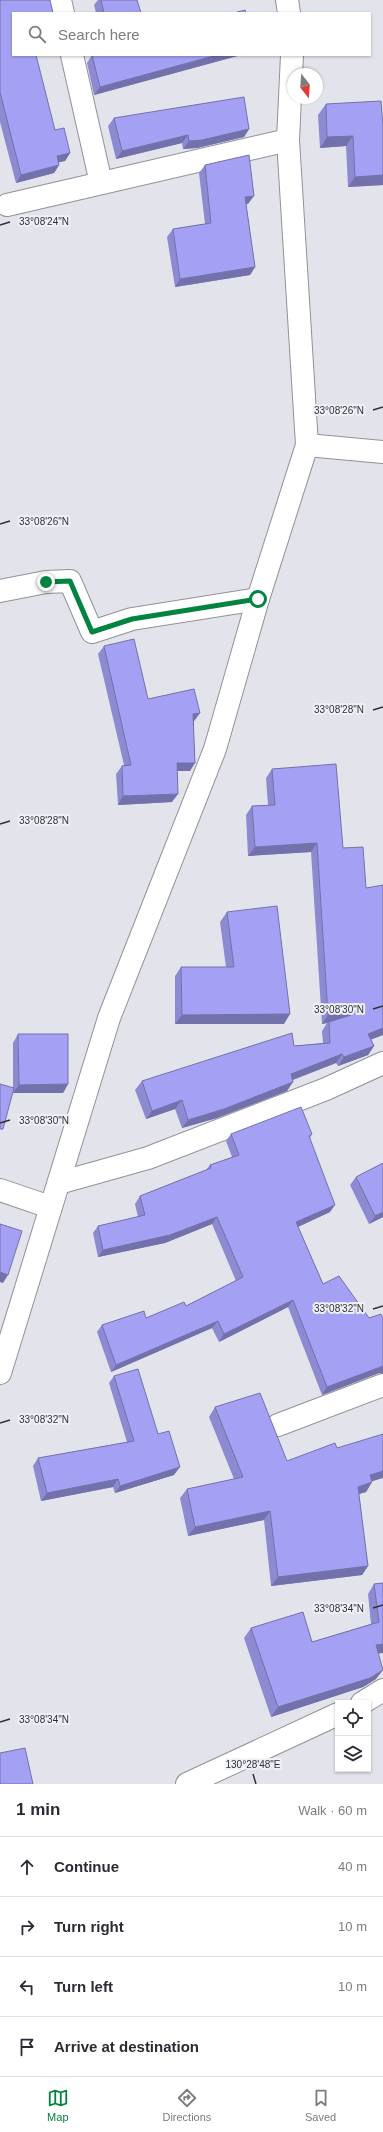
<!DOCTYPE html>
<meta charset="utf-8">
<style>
body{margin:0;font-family:Arial,sans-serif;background:#f2f2f3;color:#2b2b33}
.controls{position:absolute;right:12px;bottom:12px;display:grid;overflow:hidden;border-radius:0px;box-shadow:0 1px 3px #0004}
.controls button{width:36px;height:36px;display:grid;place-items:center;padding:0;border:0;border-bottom:1px solid #e1e1e2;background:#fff;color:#2b2b33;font:20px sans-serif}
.compass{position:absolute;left:287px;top:68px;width:36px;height:36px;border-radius:50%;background:#fff;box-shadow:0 1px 3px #0004;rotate:163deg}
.stop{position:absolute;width:12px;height:12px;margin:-9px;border:3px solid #008440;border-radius:50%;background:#fff}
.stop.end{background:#008440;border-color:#fff;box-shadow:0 1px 4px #0008}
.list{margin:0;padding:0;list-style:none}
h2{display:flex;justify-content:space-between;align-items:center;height:52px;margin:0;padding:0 16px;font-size:17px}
h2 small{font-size:13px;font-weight:400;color:#7c7c81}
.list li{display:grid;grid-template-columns:26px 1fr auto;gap:12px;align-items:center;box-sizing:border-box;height:60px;padding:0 16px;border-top:1px solid #e1e1e2}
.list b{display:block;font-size:15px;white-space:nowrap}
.list em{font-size:13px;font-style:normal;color:#7c7c81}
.icon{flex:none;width:22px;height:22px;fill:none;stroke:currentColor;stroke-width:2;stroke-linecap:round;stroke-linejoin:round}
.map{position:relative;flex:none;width:383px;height:1784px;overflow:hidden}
.search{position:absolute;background:#fff;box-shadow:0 1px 3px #0004;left:12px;right:12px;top:12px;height:44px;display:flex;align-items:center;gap:10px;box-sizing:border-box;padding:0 14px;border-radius:0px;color:#7c7c81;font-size:15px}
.sheet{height:292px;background:#fff}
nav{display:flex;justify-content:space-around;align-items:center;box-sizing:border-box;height:56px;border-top:1px solid #e1e1e2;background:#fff;font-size:11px;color:#7c7c81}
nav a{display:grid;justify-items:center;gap:2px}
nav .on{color:#008440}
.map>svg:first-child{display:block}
</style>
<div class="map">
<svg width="383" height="1784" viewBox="0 0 383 1784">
<rect width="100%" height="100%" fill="#e3e3eb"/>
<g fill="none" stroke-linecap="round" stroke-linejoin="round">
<defs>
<g id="minor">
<polyline points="60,0 63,13"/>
<polyline points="287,0 289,13"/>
<polyline points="72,55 101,183"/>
<polyline points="7,205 288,140"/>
<polyline points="307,445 383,452"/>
<polyline points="0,591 46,582 70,581 92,632 132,619 258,599"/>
<polyline points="59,1183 148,1158 326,1089 383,1063"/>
<polyline points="0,1190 50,1207"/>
<polyline points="0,1373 109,1018 215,749 258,599 307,445 288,140 292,55"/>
<polyline points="278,1425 383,1385"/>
<polyline points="362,1703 383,1690"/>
<polyline points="187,1784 338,1714"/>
</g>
</defs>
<use href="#minor" stroke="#919199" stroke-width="24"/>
<use href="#minor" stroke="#fff" stroke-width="22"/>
</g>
<g fill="#8d8ad2">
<polygon points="0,0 13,13 55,130 70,153 65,161 59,162 59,165 54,173 16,183 0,122"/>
<polygon points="98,0 137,0 141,13 96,13 94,5"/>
<polygon points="92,55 241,55 94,95 87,63"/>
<polygon points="326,104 383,126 383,185 348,187 346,146 320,148 318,115"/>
<polygon points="114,118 249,129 244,137 197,148 183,149 182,143 116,159 108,126"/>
<polygon points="205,165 248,204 246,204 255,267 250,275 175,287 167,237 173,229 205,224 199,173"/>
<polygon points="104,646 148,699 200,713 194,721 190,771 177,771 172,802 118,805 116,774 122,766 124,765 98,654"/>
<polygon points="272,769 343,848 366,888 383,885 383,1035 371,1039 374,1046 368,1055 338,1066 336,1063 293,1080 287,1091 217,1118 182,1128 175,1109 146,1119 135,1090 142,1081 294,1046 323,1043 322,1031 327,1023 322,1024 311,852 248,856 246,815 252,806 268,805 266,778"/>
<polygon points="227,912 284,1024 175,1024 175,976 181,967 226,967 220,922"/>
<polygon points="18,1034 68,1084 63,1093 13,1093 13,1043"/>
<polygon points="231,1134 312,1134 310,1138 330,1212 298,1227 323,1284 379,1373 322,1395 288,1307 219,1342 212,1328 111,1372 97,1332 102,1325 146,1318 186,1306 236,1281 212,1224 165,1243 98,1257 93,1233 98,1226 138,1217 135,1204 140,1196 206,1170 210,1165 232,1157 226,1141"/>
<polygon points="356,1177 383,1217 369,1224 350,1185"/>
<polygon points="114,1376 158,1434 174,1475 115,1493 113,1487 41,1501 33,1466 38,1458 127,1442 109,1383"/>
<polygon points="215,1407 287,1461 337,1448 372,1482 366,1492 359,1494 368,1566 362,1575 271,1586 264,1520 188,1536 180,1498 187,1489 234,1479 209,1417"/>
<polygon points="383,1583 376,1679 363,1687 271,1717 244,1638 251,1628 312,1642 371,1624 368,1594 374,1584"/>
</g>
<g fill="#7371ab">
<polygon points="217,55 241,55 94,95 100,87"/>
<polygon points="249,129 244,137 197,148 183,149 189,141"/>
<polygon points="188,135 182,143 116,159 122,151"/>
<polygon points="353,136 346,146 320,148 327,137"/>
<polygon points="70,153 65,161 51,164 57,156"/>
<polygon points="59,165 54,173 16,183 21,175"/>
<polygon points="383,175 383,185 348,187 355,177"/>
<polygon points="254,196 248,204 239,205 245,197"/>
<polygon points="255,267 250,275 175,287 180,279"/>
<polygon points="200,713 194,721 188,722 193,714"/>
<polygon points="177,763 195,763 190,771 171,771"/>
<polygon points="178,794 172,802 118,805 123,796"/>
<polygon points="317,843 311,852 248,856 255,847"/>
<polygon points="290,1014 284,1024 175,1024 182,1015"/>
<polygon points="328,1015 351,1015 329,1022 327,1023 322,1024"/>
<polygon points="383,1028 383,1035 362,1043 368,1034"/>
<polygon points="374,1046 368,1055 338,1066 344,1057"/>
<polygon points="342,1054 336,1063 284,1083 291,1074"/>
<polygon points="293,1082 287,1091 217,1118 182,1128 188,1120"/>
<polygon points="68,1084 63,1093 13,1093 19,1085"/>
<polygon points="182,1100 175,1109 146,1119 152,1111"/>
<polygon points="335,1205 330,1212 291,1230 296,1222"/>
<polygon points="383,1212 383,1217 369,1224 375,1216"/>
<polygon points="217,1217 212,1224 165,1243 98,1257 103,1250"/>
<polygon points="0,1272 8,1275 3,1283 0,1282"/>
<polygon points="293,1300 288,1307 219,1342 224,1334"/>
<polygon points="218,1321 212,1328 111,1372 116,1365"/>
<polygon points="383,1366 383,1374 379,1373 322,1395 327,1387"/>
<polygon points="180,1467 174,1475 115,1493 120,1486"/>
<polygon points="383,1471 383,1478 363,1484 370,1475"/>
<polygon points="118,1479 113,1487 41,1501 47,1493"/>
<polygon points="372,1482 366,1492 352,1496 358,1487"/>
<polygon points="270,1511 264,1520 188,1536 195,1527"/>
<polygon points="368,1566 362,1575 271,1586 278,1577"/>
<polygon points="383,1644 383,1653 370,1655 376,1645"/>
<polygon points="383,1670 376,1679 363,1687 271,1717 278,1707"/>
</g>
<g fill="#a4a1f4" stroke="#7371ab">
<polygon points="0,0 50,0 53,13 13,13 13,55 36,55 55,130 64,128 70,153 57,156 59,165 21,175 0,92"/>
<polygon points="101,0 137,0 141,13 104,13"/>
<polygon points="245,10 246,13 234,13"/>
<polygon points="92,55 217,55 100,87"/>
<polygon points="244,97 249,129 202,140 189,141 188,135 122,151 114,118"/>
<polygon points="381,101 383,126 383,175 355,177 353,136 327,137 326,104"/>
<polygon points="249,155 254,196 245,197 255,267 180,279 173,229 211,223 205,165"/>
<polygon points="134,639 148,699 194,689 200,713 193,714 195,763 177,763 178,794 123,796 122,766 131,765 104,646"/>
<polygon points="336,764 343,848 363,847 366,888 383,885 383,1028 368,1034 374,1046 344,1057 342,1054 291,1074 293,1082 224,1109 188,1120 182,1100 152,1111 142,1081 292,1033 294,1046 330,1043 329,1022 351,1015 328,1015 317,843 255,847 252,806 275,805 272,769"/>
<polygon points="277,906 290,1014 182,1015 181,967 234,967 227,912"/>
<polygon points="18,1034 68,1034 68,1084 19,1085"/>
<polygon points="0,1084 14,1088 3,1129 0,1129"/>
<polygon points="301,1107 312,1134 309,1136 335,1205 296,1222 323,1284 339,1276 369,1318 381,1314 383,1319 383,1366 327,1387 293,1300 224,1334 218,1321 116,1365 102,1325 144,1311 146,1318 184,1302 186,1306 243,1277 217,1217 170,1235 103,1250 98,1226 145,1215 140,1196 211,1168 210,1165 239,1155 231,1134"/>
<polygon points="383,1163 383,1212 375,1216 356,1177"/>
<polygon points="0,1224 22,1231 8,1275 0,1272"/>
<polygon points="138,1369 158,1434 169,1431 180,1467 120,1486 118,1479 47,1493 38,1458 134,1441 114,1376"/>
<polygon points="260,1393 287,1461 335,1443 337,1448 383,1434 383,1471 370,1475 372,1482 358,1487 368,1566 278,1577 270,1511 195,1527 187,1489 243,1477 215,1407"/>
<polygon points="383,1583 383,1644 376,1645 383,1670 370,1678 278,1707 251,1628 303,1612 312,1642 379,1622 374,1584"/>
<polygon points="25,1748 33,1784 0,1784 0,1753"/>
</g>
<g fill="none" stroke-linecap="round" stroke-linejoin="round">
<polyline stroke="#008440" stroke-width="5" points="46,582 70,581 92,632 132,619 258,599"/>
</g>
<path fill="none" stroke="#303134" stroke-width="1.5" d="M0,225L10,222M373,410L383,407M0,524L10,521M373,710L383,707M0,824L10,821M373,1009L383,1006M0,1123L10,1120M373,1309L383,1306M0,1423L10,1420M373,1608L383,1605M0,1722L10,1719M253,1774L256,1784"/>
<g font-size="10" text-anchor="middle" fill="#303134" stroke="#f0f0f9" stroke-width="4" stroke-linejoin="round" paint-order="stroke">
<text x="44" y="225">33°08'24"N</text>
<text x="339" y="414">33°08'26"N</text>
<text x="44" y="525">33°08'26"N</text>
<text x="339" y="713">33°08'28"N</text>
<text x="44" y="824">33°08'28"N</text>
<text x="339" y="1013">33°08'30"N</text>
<text x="44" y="1124">33°08'30"N</text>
<text x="339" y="1312">33°08'32"N</text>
<text x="44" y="1423">33°08'32"N</text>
<text x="339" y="1612">33°08'34"N</text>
<text x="44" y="1723">33°08'34"N</text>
<text x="253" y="1768">130°28'48"E</text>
</g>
</svg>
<div class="controls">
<button><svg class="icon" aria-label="locate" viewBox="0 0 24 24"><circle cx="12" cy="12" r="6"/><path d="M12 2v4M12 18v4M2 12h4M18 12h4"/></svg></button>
<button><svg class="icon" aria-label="layers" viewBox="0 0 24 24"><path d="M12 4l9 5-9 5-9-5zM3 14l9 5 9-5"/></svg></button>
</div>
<svg class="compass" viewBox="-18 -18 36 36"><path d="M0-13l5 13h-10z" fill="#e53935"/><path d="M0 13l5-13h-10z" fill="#7c7c81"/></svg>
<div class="stop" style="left:258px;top:599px"></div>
<div class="stop end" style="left:46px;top:582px"></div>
<div class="search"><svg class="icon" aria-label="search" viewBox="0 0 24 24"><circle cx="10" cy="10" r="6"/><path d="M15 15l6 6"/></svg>Search here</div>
</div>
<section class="sheet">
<h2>1 min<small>Walk · 60 m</small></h2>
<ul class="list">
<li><svg class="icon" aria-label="ahead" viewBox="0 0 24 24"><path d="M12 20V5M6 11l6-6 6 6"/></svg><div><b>Continue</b></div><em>40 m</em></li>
<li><svg class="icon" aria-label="right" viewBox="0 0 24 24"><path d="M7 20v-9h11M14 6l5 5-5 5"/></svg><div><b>Turn right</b></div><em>10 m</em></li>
<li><svg class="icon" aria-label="left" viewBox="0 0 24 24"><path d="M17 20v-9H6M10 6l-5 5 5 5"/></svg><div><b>Turn left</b></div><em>10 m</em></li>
<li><svg class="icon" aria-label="arrive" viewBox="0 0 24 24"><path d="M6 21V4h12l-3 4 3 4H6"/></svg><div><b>Arrive at destination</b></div></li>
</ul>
</section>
<nav>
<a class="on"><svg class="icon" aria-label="map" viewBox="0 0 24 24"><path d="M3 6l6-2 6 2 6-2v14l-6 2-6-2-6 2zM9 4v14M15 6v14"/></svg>Map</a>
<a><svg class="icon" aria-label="directions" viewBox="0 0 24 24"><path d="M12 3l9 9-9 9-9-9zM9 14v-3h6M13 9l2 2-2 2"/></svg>Directions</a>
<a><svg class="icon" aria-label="saved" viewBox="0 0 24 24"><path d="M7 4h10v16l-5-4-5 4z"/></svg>Saved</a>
</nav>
